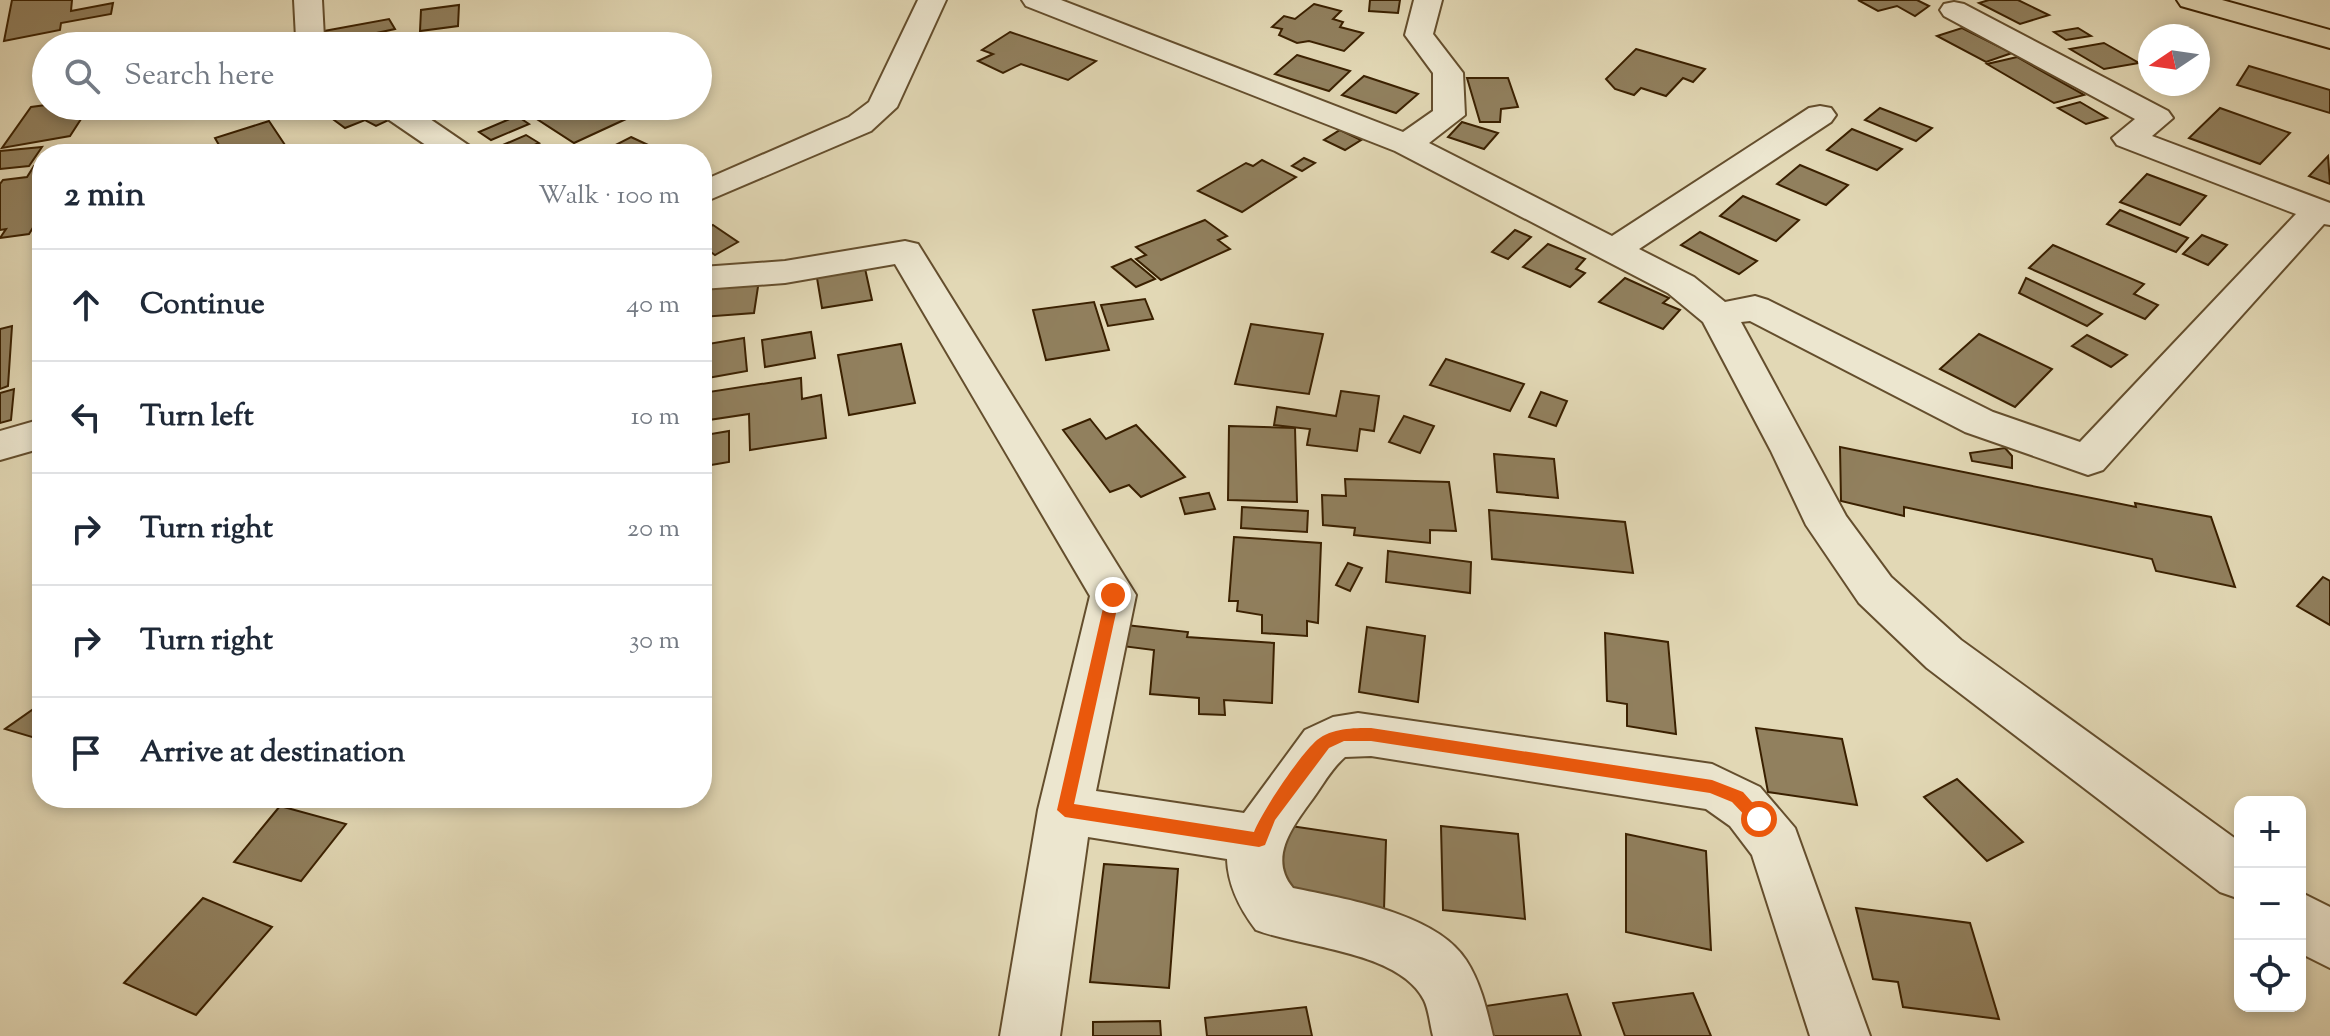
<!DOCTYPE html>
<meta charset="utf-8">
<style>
body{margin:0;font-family:"Sorts Mill Goudy",serif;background:#f6f6f7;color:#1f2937}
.controls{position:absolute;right:24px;bottom:24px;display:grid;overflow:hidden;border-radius:16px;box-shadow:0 4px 12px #0003}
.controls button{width:72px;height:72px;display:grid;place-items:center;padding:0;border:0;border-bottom:2px solid #e0e1e3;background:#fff;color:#1f2937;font:40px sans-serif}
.compass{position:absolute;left:2138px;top:24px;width:72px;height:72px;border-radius:50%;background:#fff;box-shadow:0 4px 12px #0003;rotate:257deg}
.stop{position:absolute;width:24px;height:24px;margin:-18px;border:6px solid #ea580c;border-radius:50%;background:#fff}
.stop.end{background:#ea580c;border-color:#fff;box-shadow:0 2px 8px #0008}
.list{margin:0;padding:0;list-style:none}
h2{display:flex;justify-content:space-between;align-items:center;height:104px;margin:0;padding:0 32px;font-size:34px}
h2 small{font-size:26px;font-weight:400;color:#747a83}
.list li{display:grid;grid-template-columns:52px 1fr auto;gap:24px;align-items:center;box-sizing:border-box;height:112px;padding:0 32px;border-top:2px solid #e0e1e3}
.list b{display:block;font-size:30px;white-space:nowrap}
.list em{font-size:26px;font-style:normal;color:#747a83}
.icon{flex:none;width:44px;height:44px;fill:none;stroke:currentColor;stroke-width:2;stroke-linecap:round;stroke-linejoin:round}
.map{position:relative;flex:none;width:2330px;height:1036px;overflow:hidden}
.search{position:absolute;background:#fff;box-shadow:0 4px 12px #0003;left:32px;top:32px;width:680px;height:88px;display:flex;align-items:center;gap:20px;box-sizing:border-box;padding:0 28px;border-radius:44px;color:#747a83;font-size:30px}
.panel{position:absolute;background:#fff;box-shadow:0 4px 12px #0003;left:32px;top:144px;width:680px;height:664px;border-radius:32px}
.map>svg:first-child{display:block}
</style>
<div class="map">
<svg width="2330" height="1036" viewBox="0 0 2330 1036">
<rect width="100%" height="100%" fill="#e2d8b5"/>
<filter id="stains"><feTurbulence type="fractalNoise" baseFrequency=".0025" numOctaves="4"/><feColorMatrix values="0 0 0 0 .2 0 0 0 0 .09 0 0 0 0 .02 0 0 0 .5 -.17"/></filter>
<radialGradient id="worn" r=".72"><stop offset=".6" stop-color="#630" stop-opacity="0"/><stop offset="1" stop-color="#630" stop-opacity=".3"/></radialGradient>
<g fill="#91805e" stroke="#3a2000" stroke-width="2">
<polygon points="12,0 72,0 71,11 113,3 111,14 61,23 60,30 4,41"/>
<polygon points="1370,0 1400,0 1398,13 1369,11"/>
<polygon points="1858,0 1917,0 1929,6 1915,16 1897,6 1878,11"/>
<polygon points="1989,0 2018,0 2049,15 2020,24 1979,3"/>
<polygon points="1314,4 1341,11 1333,19 1343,22 1340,27 1363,33 1344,51 1309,41 1297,43 1279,35 1282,29 1272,27 1284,16 1295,19"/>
<polygon points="459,5 458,26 420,31 421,10"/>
<polygon points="389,19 395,29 372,34 380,46 333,46 324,31"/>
<polygon points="1962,28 2012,53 1986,62 1937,36"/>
<polygon points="2078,28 2091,36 2066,40 2054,32"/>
<polygon points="1010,32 1096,61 1068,80 1021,64 1003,73 978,61 993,54 982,50"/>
<polygon points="2104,43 2139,63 2104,69 2070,49"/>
<polygon points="1636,49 1705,69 1693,82 1683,78 1666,96 1641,88 1634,95 1615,89 1606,79"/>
<polygon points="1297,55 1350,71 1329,91 1275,74"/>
<polygon points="2017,57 2084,95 2054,103 1987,64"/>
<polygon points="2249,66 2330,90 2330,113 2237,85"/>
<polygon points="1364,76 1418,94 1396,113 1342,95"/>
<polygon points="1467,78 1508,78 1518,107 1501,109 1500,122 1480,122"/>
<polygon points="2080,102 2107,118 2086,124 2058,108"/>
<polygon points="46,105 79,106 73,117 83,116 70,136 2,148 31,107"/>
<polygon points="357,106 368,106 393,118 376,126 365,120 345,128 330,117"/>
<polygon points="410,106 451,106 425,117"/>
<polygon points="531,106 605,106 626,119 574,143 523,110"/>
<polygon points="1880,108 1932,128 1916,141 1865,120"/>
<polygon points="2220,108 2290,133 2260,164 2189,138"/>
<polygon points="517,116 529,124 491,140 479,132"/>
<polygon points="269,121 291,154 224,154 215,138"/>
<polygon points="1462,122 1498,133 1484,149 1448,137"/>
<polygon points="1852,129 1902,149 1877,170 1827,150"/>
<polygon points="1340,130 1361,140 1345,150 1324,140"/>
<polygon points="526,135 539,143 514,154 506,154 496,148"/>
<polygon points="631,137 661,151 669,154 598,154"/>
<polygon points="42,147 29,166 0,169 0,151"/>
<polygon points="2328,156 2330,184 2309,176"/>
<polygon points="1304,158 1315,163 1302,171 1292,166"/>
<polygon points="1262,160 1296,177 1242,212 1198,191 1246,163 1253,166"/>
<polygon points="42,165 42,225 34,226 29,234 0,238 6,229 0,230 0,184 3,180 27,177 34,166"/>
<polygon points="1800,165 1848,185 1826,205 1777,184"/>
<polygon points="2147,174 2206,196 2180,225 2120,202"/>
<polygon points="1743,196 1799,220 1776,241 1720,216"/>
<polygon points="2120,210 2188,238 2176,252 2107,224"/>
<polygon points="1205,220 1227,236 1218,240 1230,249 1161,280 1136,259 1146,255 1136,247"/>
<polygon points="713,225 738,242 715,255 702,246 702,230"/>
<polygon points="1515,230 1531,237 1508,259 1492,252"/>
<polygon points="1700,232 1757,261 1739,274 1681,245"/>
<polygon points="2202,235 2227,245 2208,265 2183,254"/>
<polygon points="1548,244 1585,259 1576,269 1585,273 1570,287 1523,267"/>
<polygon points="2053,245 2144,284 2134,294 2158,305 2145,319 2029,268"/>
<polygon points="1131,259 1155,279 1136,287 1112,267"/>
<polygon points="864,264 872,300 822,308 816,272"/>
<polygon points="1625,278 1669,298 1663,303 1680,310 1663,329 1599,302"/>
<polygon points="2026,278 2102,314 2087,326 2019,293"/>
<polygon points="759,280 754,313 702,317 702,284"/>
<polygon points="1145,299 1153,319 1108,326 1101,305"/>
<polygon points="1094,302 1109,350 1046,360 1033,310"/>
<polygon points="1251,324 1323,334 1309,394 1235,384"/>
<polygon points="12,326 8,386 0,389 0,329"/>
<polygon points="811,332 815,358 765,367 762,340"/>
<polygon points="1979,334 2052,369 2015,407 1940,369"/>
<polygon points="2087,335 2127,355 2111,367 2072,346"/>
<polygon points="744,338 747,371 702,379 702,345"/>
<polygon points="901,344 915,403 849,415 838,355"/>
<polygon points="1446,359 1524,384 1510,411 1430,385"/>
<polygon points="801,378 802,399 821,395 826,438 750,450 749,414 702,421 702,393"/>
<polygon points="14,389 11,420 0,423 0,393"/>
<polygon points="1341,391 1379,396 1374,431 1360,429 1357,451 1307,445 1310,429 1274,425 1277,407 1336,416"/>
<polygon points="1541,392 1567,401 1556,426 1529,417"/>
<polygon points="1404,416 1434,426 1420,453 1389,442"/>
<polygon points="1090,419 1106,439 1136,425 1185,477 1141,497 1129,485 1110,492 1063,430"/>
<polygon points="1229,426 1295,428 1297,502 1228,500"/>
<polygon points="729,431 729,462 705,466 705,435"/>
<polygon points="1840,447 2136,507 2135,503 2211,517 2235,587 2156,571 2152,559 1904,507 1904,516 1841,501"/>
<polygon points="2005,448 2012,456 2012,468 1972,461 1970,453"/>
<polygon points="1494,454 1554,459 1558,498 1497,492"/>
<polygon points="1345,479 1449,482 1456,531 1430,530 1430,543 1354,535 1355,528 1323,525 1322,495 1346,496"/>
<polygon points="1209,493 1215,509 1185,514 1180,498"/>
<polygon points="1242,507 1308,511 1307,532 1241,528"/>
<polygon points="1489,510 1625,522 1633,573 1492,559"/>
<polygon points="1234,537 1321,543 1318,623 1307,621 1307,636 1262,633 1262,615 1237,611 1238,601 1229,601"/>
<polygon points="1388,551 1471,562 1470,593 1386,582"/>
<polygon points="1348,563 1362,568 1350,591 1336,585"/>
<polygon points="2323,577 2330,581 2330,625 2297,606"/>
<polygon points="1126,625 1188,632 1187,637 1274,643 1272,703 1224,700 1225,715 1199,714 1199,698 1150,694 1154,650 1122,646"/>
<polygon points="1367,627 1425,636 1418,702 1359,692"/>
<polygon points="1605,633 1668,642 1676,734 1627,726 1627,704 1607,701"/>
<polygon points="42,703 42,740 5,729"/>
<polygon points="1756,728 1842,739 1857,805 1768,792"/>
<polygon points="1957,779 2023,842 1987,861 1924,797"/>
<polygon points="280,806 346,824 301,881 234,862"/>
<polygon points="1284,825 1386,840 1384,910 1276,894"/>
<polygon points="1441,826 1518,834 1525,919 1443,910"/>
<polygon points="1626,834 1706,851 1711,950 1626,932"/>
<polygon points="1104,864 1178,869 1169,988 1090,982"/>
<polygon points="203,898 272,927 196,1015 124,983"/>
<polygon points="1856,908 1970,923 1999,1019 1903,1007 1898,982 1873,979"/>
<polygon points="1693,993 1711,1036 1625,1036 1613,1003"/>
<polygon points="1567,994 1581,1036 1487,1036 1479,1007"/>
<polygon points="1306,1007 1312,1036 1207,1036 1205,1018"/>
<polygon points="1160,1021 1161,1036 1093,1036 1093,1022"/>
</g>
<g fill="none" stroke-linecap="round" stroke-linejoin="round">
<defs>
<g id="minor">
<polygon points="294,0 322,0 324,38 329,46 301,46 296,38"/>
<polygon points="918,0 946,0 897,107 871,131 702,203 702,181 849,117 869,102"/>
<polygon points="1022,0 1061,0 1403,132 1433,111 1433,73 1405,35 1414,0 1442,0 1433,34 1463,73 1465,115 1429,143 1612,236 1809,108 1820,106 1831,108 1836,115 1831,122 1639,249 1694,277 1725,302 1755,296 1768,300 1993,412 2080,442 2296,214 2117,145 2112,138 2135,119 1944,16 1940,10 1944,4 1954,2 1964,4 2168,111 2173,118 2152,136 2330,203 2330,225 2324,224 2103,470 2088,475 1965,432 1750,321 1741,322 1846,516 1891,577 1961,640 2240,842 2240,899 2220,892 1927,668 1859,603 1806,525 1771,451 1703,322 1668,293 1395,151 1026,6"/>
<polygon points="375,106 411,106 471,147 476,154 439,154 379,113"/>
<path d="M905,241L918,244L923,252L1136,595L1096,791L1244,813L1305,730L1333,717L1358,713L1712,764L1760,787L1795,828L1870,1036H1810L1752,855L1730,826L1706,809L1371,756L1345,757C1332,768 1324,783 1314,797C1294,825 1267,857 1293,888C1345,899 1436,913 1466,960C1481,983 1487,1011 1493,1036H1433C1430,1025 1429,1010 1424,1000C1399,951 1303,948 1256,930C1240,909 1228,886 1227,859L1088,837L1060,1036H1000L1038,810L1090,596L895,264L785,283L702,289V267L785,261Z"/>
<polygon points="42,419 42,448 0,460 0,431"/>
<polygon points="2300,892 2330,907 2330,968 2300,953"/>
</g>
<polygon id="primary" points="2177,0 2222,0 2330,30 2330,48 2181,6"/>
</defs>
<use href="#minor" stroke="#644e2d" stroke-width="4"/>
<use href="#primary" stroke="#3a2000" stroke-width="4"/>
<use href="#minor" fill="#ece6cf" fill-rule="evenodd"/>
<use href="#primary" fill="#e2d8b5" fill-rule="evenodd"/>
</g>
<path fill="#ea580c" d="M1113,589L1120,595L1074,804L1254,832C1263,810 1299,756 1317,740C1332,728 1353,728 1371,728L1712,780L1743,792L1767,819L1764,824H1753L1732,802L1710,793L1371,741H1344L1329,748L1275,820L1265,845L1259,847L1065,817L1057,810L1106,595Z"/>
<rect width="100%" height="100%" filter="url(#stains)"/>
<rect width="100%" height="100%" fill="url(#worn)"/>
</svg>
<div class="controls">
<button>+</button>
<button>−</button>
<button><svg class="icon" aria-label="locate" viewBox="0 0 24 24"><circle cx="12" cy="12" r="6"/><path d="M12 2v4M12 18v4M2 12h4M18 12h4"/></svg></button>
</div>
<svg class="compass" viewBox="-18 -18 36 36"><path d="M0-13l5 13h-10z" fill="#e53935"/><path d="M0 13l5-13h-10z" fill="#747a83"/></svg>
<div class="stop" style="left:1759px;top:819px"></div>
<div class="stop end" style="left:1113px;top:595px"></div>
<div class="search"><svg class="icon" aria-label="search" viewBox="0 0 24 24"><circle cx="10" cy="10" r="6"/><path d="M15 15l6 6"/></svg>Search here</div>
<section class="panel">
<h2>2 min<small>Walk · 100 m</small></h2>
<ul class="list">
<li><svg class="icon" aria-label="ahead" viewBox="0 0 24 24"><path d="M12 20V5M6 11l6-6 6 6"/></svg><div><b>Continue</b></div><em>40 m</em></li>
<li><svg class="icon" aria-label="left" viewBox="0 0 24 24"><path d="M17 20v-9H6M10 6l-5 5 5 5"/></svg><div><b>Turn left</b></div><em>10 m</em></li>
<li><svg class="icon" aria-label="right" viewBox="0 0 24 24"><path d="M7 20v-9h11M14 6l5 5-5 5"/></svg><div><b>Turn right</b></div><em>20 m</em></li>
<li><svg class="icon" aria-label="right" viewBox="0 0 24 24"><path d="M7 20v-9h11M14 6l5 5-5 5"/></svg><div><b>Turn right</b></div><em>30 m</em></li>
<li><svg class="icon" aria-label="arrive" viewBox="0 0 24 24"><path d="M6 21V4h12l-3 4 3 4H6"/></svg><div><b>Arrive at destination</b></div></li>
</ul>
</section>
</div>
